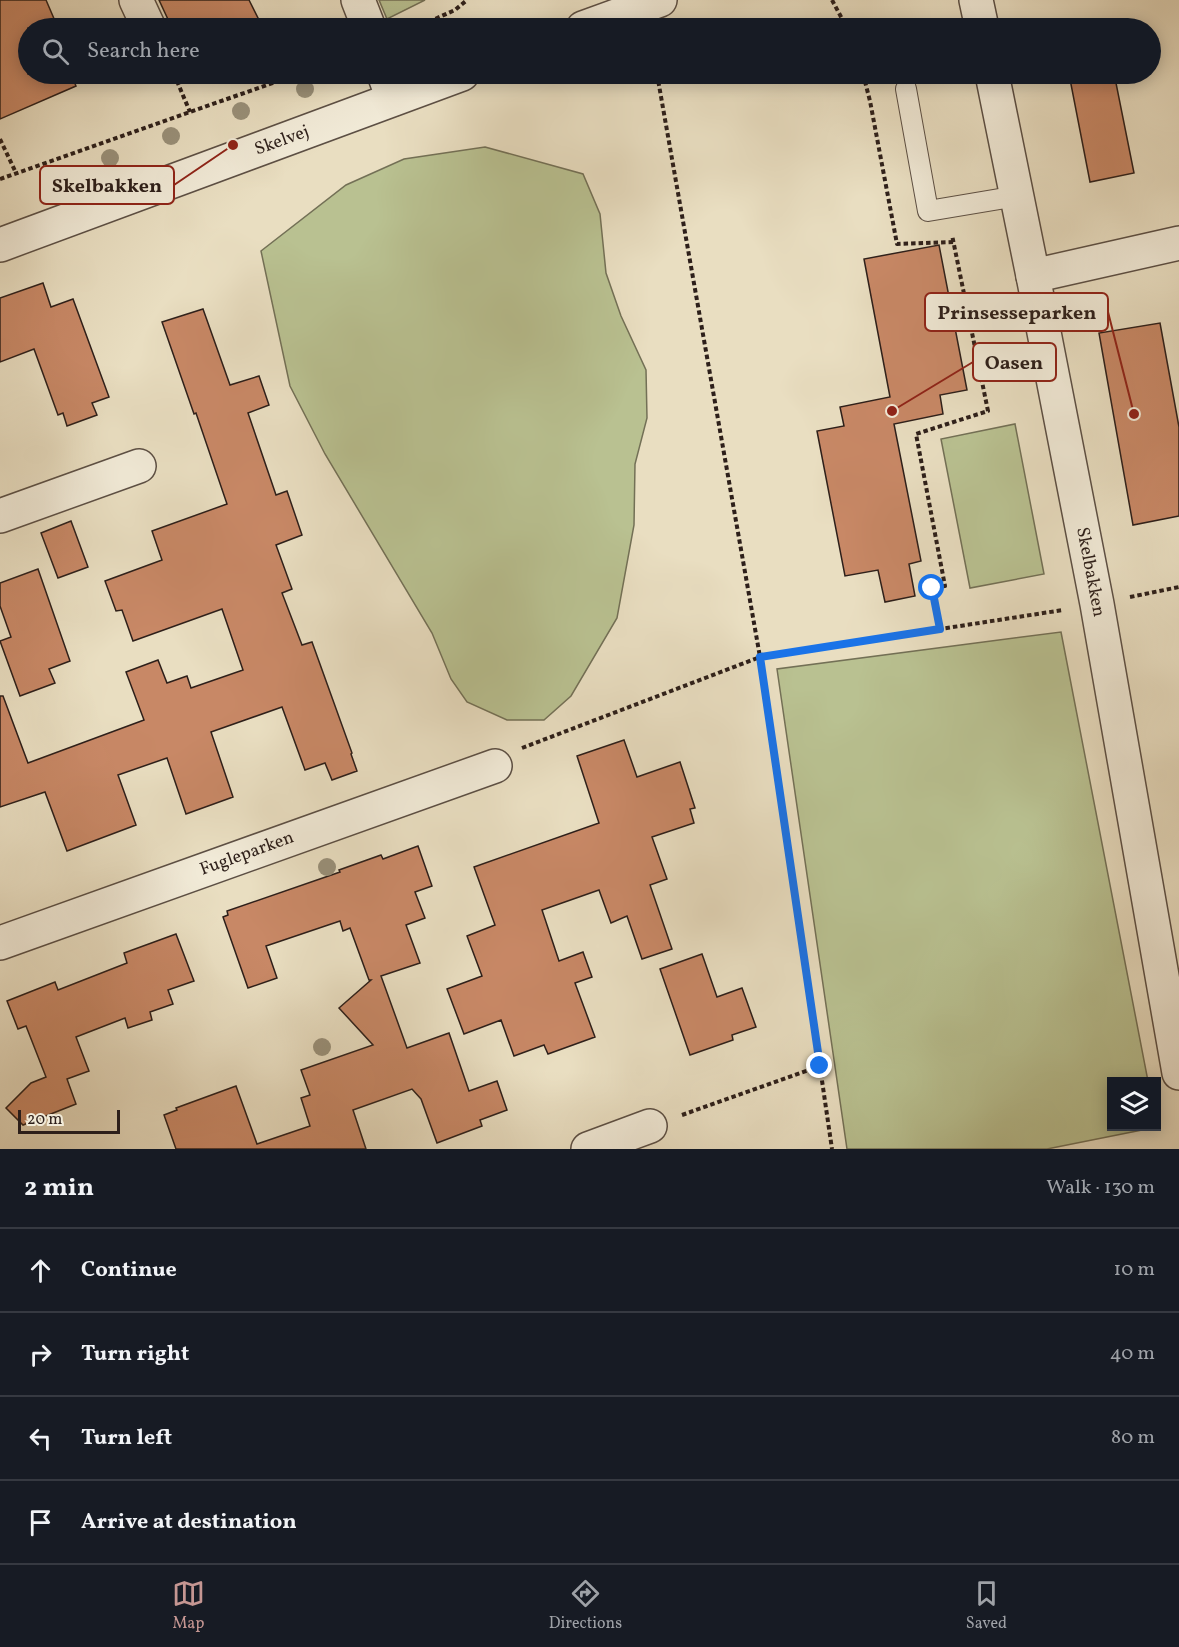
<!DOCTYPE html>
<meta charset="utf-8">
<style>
body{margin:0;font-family:Vollkorn,serif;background:#242831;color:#f1f3f6}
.controls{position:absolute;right:18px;bottom:18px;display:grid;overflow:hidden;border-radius:0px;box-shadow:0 3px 15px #0003}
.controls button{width:54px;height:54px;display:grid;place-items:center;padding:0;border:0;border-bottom:2px solid #363941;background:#171b24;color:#f1f3f6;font:30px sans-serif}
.scale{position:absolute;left:18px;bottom:15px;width:102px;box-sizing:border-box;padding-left:6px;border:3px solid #2d1f1a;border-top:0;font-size:16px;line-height:21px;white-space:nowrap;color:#2d1f1a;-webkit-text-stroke:4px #f1ead7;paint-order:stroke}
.stop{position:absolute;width:18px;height:18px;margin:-14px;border:4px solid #1a73e8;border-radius:50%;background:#fff}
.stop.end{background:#1a73e8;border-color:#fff;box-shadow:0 2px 6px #0008}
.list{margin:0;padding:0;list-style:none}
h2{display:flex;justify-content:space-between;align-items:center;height:78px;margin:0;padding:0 24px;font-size:26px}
h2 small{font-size:20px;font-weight:400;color:#9ea1a6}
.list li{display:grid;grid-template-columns:39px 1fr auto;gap:18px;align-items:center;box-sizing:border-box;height:84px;padding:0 24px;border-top:2px solid #363941}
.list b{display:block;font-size:22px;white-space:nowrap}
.list em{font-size:20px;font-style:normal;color:#9ea1a6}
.icon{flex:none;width:33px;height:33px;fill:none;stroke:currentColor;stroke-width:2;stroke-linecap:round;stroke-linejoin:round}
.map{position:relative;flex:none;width:1179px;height:1149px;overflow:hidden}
.search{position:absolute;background:#171b24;box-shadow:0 3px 15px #0003;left:18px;right:18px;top:18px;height:66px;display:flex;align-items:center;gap:15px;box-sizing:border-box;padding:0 21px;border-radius:33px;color:#9ea1a6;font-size:22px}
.sheet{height:414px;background:#171b24}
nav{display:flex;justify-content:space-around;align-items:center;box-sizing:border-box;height:84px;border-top:2px solid #363941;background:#171b24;font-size:16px;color:#9ea1a6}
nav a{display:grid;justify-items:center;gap:3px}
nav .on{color:#c59692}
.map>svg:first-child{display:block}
</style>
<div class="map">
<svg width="1179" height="1149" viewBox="0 0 1179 1149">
<rect width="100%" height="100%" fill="#e9dec1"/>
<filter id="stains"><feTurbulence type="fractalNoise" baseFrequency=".00333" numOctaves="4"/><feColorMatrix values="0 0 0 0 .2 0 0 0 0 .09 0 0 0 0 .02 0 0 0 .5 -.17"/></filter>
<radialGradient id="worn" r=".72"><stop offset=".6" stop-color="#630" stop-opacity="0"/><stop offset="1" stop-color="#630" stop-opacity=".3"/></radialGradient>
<g fill="#b9c191" stroke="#737056" stroke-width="1.5">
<polygon points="379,0 425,0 387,19"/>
<polygon points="485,147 583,174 600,214 606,273 621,316 646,370 647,418 635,464 634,525 617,618 571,696 544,720 507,720 467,702 451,679 432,633 325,454 290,386 261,251 346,185 404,159"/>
<polygon points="1015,424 1044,574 970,588 941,439"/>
<polygon points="1061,632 1148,1081 1112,1082 1112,1126 1157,1127 1047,1149 847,1149 777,669"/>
</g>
<g fill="#c88866" stroke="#2d1f1a" stroke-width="1.5">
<polygon points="0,0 46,0 58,28 28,28 28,74 71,74 76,86 0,119"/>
<polygon points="159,0 249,0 263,28 172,28"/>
<polygon points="1069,74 1112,74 1114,83 1116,83 1134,173 1090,182"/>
<polygon points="939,245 967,390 940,395 943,414 894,424 921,561 909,564 915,596 885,602 878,570 845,576 817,431 844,426 840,407 890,397 864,259"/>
<polygon points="43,283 51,307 73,299 109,397 92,403 97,415 67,426 63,413 58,415 34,349 0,362 0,298"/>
<polygon points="203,309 230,385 259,376 269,405 248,413 276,495 287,491 302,535 276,545 292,589 282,593 302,645 312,642 352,753 351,754 357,771 332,780 325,763 305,770 282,707 211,732 233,797 186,814 167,758 118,775 136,825 67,851 45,792 0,807 0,696 3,696 28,763 144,720 126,672 158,660 167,683 187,676 191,688 243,670 222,609 133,641 122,610 116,611 105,581 162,560 152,531 227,504 196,413 194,414 162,322"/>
<polygon points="1160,323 1179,427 1179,516 1133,525 1099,333"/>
<polygon points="71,521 88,567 58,578 41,533"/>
<polygon points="38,569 70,661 49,669 55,683 20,696 0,641 11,637 0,606 0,583"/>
<polygon points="624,740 637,777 680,762 695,808 690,809 694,823 652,837 667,879 650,885 672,949 642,959 627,916 611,923 599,890 542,910 559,961 583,952 592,977 575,983 595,1037 548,1054 544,1045 514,1056 501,1020 464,1034 447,989 482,976 467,936 495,925 474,867 599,823 577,756"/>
<polygon points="418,846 432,886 415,892 425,918 406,925 420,963 381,976 407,1048 449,1033 469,1091 497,1081 507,1110 480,1120 482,1126 437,1143 421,1099 412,1089 353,1110 366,1149 176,1149 164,1115 177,1110 176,1108 236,1086 257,1144 310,1126 301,1098 310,1095 301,1070 373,1045 339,1008 371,980 369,980 350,928 343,931 340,921 266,946 277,978 248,988 223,917 228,915 227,911 340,872 339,870 381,855 383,859"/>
<polygon points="176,934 194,981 168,990 173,1004 150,1012 152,1020 128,1028 125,1018 76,1037 89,1071 67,1079 76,1104 23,1125 6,1108 31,1083 46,1077 26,1026 18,1029 7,1001 55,982 58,990 127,963 124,953"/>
<polygon points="702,954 717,997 742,988 756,1027 732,1035 733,1040 690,1055 660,969"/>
</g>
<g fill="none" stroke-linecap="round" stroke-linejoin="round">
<defs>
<polyline id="service" points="906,89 928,211 1017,196"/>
<g id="minor">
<polyline points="136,0 149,28"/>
<polyline points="358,0 369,28"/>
<polyline points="976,0 982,28"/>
<polyline points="384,74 393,99"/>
<polyline points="992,74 1033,276 1097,604 1179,1073"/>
<polyline points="1033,276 1179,243"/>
<polyline points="0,516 139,466"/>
<polyline points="0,943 495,766"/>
<polyline points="588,1149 650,1126"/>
</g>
<g id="tertiary">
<polyline points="583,28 660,0"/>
<polyline points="0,245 462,74"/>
</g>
</defs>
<use href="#service" stroke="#5c4f44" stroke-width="22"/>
<use href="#minor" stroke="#5c4f44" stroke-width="36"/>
<use href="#tertiary" stroke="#5c4f44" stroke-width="36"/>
<g stroke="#2d1f1a" stroke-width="4" stroke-dasharray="4.5 3" stroke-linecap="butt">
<polyline points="832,0 847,28"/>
<polyline points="415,28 455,10 467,0"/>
<polyline points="174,74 190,112"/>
<polyline points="657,74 760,657 832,1149"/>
<polyline points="863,74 870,101 897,244 953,242"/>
<polyline points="0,139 16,173"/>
<polyline points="0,179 298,74"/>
<polyline points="1130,597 1179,587"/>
<polyline points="940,629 932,588 945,586 916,434 988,411 952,235"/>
<polyline points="522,748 760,657 1063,610"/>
<polyline points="682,1115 820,1066"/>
</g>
<use href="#service" stroke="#f1ead7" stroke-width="20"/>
<use href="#minor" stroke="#f1ead7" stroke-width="33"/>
<use href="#tertiary" stroke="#f1ead7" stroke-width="33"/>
</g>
<g fill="#999079">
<circle cx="305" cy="89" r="9"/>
<circle cx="241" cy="111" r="9"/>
<circle cx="171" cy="136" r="9"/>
<circle cx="110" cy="158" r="9"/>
<circle cx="48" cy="181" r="9"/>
<circle cx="327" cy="867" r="9"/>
<circle cx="322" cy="1047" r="9"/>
</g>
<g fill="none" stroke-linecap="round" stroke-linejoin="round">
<polyline stroke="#1a73e8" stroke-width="8" points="820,1066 760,657 940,629 932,588"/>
</g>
<g text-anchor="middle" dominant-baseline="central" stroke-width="5" stroke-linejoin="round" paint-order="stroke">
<g font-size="18" fill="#2d1f1a" stroke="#f1ead7">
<text transform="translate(282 141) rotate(-20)">Skelvej</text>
<text transform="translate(1090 572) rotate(79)">Skelbakken</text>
<text transform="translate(247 854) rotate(-20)">Fugleparken</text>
</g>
</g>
<path fill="none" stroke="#8f2418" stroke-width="2" d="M233 145L174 185M1134 414L1108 312M892 411L973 362"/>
<g fill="#8f2418" stroke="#f1ead7" stroke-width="2">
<circle cx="233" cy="145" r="6"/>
<circle cx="1134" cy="414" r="6"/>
<circle cx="892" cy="411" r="6"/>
</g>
<g fill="#f1ead7" stroke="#8f2418" stroke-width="2">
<rect x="40" y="166" width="134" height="38" rx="6"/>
<rect x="925" y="293" width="183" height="38" rx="6"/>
<rect x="973" y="343" width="83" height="38" rx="6"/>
</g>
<g font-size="20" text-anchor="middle" font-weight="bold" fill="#2d1f1a">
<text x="107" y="192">Skelbakken</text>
<text x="1017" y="319">Prinsesseparken</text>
<text x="1014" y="369">Oasen</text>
</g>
<rect width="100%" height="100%" filter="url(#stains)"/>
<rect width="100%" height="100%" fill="url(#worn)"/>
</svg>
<div class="controls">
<button><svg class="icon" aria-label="layers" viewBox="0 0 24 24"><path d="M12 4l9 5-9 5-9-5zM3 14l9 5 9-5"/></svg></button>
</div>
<div class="scale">20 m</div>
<div class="stop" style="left:932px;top:588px"></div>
<div class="stop end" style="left:820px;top:1066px"></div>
<div class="search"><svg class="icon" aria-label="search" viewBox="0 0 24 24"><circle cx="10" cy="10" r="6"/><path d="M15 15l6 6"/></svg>Search here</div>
</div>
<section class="sheet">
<h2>2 min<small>Walk · 130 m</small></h2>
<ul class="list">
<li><svg class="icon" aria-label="ahead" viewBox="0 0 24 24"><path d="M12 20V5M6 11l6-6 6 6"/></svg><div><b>Continue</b></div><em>10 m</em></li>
<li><svg class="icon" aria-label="right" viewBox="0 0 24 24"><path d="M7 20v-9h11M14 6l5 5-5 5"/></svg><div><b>Turn right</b></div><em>40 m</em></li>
<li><svg class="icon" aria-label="left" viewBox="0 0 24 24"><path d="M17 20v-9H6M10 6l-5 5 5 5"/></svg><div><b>Turn left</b></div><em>80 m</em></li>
<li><svg class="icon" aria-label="arrive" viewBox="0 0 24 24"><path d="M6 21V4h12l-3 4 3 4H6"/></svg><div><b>Arrive at destination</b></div></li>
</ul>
</section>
<nav>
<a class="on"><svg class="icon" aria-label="map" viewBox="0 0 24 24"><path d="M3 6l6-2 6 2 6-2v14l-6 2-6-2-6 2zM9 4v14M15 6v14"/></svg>Map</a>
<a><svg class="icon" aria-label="directions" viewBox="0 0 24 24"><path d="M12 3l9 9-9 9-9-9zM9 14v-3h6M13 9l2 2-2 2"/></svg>Directions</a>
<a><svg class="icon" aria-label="saved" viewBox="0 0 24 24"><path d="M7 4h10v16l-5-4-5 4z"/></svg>Saved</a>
</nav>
